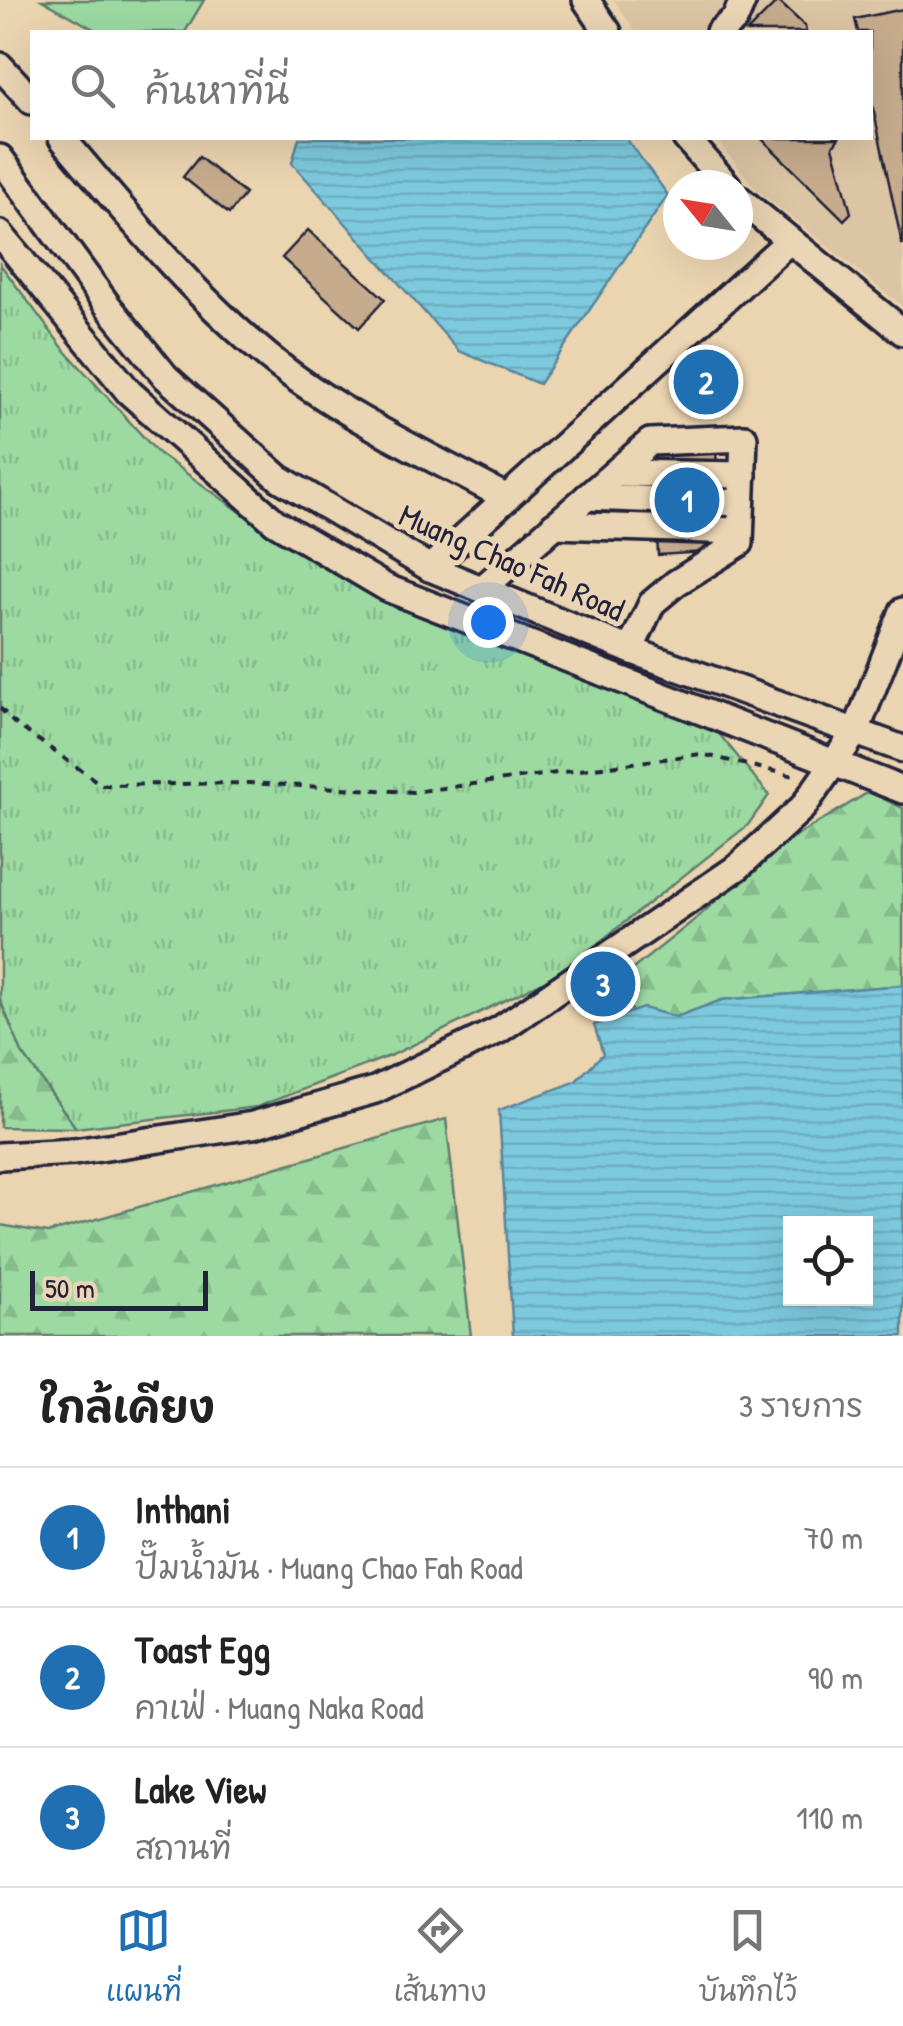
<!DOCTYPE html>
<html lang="th">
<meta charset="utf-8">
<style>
body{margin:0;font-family:"Patrick Hand","Playpen Sans Thai",sans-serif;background:#f2f2f2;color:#222}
.controls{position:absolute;right:30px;bottom:30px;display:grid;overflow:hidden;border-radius:0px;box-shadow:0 10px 40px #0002}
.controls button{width:90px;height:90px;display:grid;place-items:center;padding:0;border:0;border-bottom:2px solid #e0e0e0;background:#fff;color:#222;font:50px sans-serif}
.compass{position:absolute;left:663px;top:170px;width:90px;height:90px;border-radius:50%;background:#fff;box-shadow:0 10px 40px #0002;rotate:300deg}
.scale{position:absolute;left:30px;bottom:25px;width:178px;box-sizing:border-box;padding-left:10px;border:5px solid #22223b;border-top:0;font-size:28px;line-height:35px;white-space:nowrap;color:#22223b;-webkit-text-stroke:8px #ead5b4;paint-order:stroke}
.you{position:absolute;left:488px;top:622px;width:35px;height:35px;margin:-25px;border:8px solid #fff;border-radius:50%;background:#1a73e8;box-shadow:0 0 0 15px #1a73e833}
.badge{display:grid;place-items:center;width:65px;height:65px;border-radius:50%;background:#1f6fb2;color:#fff;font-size:32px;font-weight:700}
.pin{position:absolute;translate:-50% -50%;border:5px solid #fff;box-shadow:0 2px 10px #0006}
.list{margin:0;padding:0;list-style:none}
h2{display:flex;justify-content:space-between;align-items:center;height:130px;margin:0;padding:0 40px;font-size:42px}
h2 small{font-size:32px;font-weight:400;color:#767676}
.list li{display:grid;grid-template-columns:65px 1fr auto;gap:30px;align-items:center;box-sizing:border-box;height:140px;padding:0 40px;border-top:2px solid #e0e0e0}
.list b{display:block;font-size:38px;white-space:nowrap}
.list p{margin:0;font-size:32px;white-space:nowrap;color:#767676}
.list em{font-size:32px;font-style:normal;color:#767676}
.icon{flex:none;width:55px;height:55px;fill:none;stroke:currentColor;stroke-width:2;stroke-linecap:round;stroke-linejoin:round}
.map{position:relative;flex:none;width:903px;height:1336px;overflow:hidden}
.search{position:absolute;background:#fff;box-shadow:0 10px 40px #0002;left:30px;right:30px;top:30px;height:110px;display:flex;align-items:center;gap:25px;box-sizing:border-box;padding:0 35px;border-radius:0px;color:#767676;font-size:38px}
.sheet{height:550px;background:#fff}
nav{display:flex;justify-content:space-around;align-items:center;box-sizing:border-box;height:140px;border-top:2px solid #e0e0e0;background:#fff;font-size:28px;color:#767676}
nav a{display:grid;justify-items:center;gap:5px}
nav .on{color:#1f6fb2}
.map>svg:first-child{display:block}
</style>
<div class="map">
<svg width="903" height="1336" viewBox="0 0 903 1336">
<defs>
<pattern id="grass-tufts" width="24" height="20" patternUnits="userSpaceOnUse" patternTransform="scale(2.5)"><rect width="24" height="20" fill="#9cdaa2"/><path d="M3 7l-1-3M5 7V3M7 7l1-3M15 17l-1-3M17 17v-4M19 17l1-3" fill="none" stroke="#86bb8c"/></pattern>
<pattern id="forest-firs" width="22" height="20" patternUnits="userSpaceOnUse" patternTransform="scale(2.5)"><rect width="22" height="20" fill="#9cdaa2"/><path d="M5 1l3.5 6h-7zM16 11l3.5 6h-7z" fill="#86bb8c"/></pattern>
<pattern id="water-rules" width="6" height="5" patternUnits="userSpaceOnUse" patternTransform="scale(2.5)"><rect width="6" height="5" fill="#7dc9dd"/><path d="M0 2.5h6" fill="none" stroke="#6cacbf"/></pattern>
</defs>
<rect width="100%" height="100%" fill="#ebd4b0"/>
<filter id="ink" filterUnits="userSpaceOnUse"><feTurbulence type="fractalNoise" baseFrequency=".01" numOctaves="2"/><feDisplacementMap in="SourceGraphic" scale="20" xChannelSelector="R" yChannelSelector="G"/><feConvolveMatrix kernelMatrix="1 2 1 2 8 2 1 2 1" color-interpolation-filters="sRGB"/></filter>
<g filter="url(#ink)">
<polygon fill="#dcc5a4" points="614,0 903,0 903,307 757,190 715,138 870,138 870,32 636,32"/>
<polygon fill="url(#grass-tufts)" stroke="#5f7e6e" stroke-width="2.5" points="0,264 63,348 158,453 277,538 365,592 716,730 769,795 748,825 559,974 392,1055 257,1107 76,1128 22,1053 0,1000"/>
<g fill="url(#forest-firs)" stroke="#5f7e6e" stroke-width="2.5">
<polygon points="869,792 903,808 903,985 722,1000 676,1017 643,1008 633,1012 614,984 698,917 771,851"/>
<polygon points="0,1000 22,1053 76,1128 0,1127"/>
<polygon points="446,1119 471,1336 0,1336 0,1225 48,1233"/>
</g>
<polygon fill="#9cdaa2" stroke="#5f7e6e" stroke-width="2.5" points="42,0 204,0 185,32 99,32"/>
<g fill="url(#water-rules)" stroke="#59869c" stroke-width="2.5" fill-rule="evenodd">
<polygon points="299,138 626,138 668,195 539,384 459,351 292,163"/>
<path d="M903,985V1336H513L499,1110L575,1082L603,1054L594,1025L643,1008L676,1017L722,1000ZM790,1224H866V1298H790Z"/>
</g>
<g fill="#c6ac8d" stroke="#22223b" stroke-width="2.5">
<polygon points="778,1 805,26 806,32 747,32"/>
<polygon points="903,9 903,244 902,244 870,93 870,32 858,32 855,19"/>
<polygon points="761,138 839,138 833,146 851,213 844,220"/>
<polygon points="199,157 245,194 229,214 183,177"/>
<polygon points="308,230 385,299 359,328 282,258"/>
<polygon points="724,360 732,390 690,400 682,372"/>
<polygon points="716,449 721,551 658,555 653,450"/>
</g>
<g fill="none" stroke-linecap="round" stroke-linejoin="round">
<defs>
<g id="minor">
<polyline points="586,0 608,32"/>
<polyline points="719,32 735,19 743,0"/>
<polyline points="0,66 32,101"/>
<path d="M62,138C124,211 186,287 259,349C329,410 425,453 507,498"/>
<polyline points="686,138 727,185"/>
<polyline points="0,158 108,306 166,377 279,478 430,568 630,650 903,749"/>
<polyline points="738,198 903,332"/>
<polyline points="0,234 129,392 275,522 387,588 903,790"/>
<polyline points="615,473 743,475"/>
<polyline points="587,497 741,503"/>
<polyline points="554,525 740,531"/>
<polyline points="430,568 789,241"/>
<polyline points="482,589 650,442 744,438 740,543 676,583 652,603 630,650"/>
<polyline points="0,1156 74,1152 253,1125 375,1090 499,1030 738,867 803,807 856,731 903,611"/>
</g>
</defs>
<use href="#minor" stroke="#22223b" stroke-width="32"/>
<polyline stroke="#22223b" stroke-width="4" stroke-dasharray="8 8" stroke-linecap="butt" points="0,708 13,722 102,785 249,783 413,792 701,754 794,776"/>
<use href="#minor" stroke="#ead5b4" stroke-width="25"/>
</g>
</g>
<g text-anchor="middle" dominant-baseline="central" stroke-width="10" stroke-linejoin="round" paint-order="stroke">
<g font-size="32" fill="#22223b" stroke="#ead5b4">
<text transform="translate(512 562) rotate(24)">Muang Chao Fah Road</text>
</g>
</g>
</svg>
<div class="controls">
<button><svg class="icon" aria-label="locate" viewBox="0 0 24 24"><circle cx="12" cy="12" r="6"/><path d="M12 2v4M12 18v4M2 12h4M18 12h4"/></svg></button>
</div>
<svg class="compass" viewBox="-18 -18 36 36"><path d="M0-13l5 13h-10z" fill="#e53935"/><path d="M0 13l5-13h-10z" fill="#767676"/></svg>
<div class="scale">50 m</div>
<div class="you"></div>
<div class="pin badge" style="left:687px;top:500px">1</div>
<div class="pin badge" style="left:706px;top:382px">2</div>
<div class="pin badge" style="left:603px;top:984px">3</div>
<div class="search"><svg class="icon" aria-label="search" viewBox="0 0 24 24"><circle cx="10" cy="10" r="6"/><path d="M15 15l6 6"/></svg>ค้นหาที่นี่</div>
</div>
<section class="sheet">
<h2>ใกล้เคียง<small>3 รายการ</small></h2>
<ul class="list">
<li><span class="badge">1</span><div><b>Inthani</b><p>ปั๊มน้ำมัน · Muang Chao Fah Road</p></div><em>70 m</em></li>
<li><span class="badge">2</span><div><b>Toast Egg</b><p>คาเฟ่ · Muang Naka Road</p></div><em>90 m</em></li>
<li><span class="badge">3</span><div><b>Lake View</b><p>สถานที่</p></div><em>110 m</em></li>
</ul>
</section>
<nav>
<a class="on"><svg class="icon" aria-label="map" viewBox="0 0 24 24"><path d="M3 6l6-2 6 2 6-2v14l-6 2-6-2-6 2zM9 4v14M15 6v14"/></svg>แผนที่</a>
<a><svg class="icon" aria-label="directions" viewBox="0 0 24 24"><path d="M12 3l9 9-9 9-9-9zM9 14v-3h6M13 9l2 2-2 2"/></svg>เส้นทาง</a>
<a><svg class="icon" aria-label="saved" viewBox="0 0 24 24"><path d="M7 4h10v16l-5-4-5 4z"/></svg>บันทึกไว้</a>
</nav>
